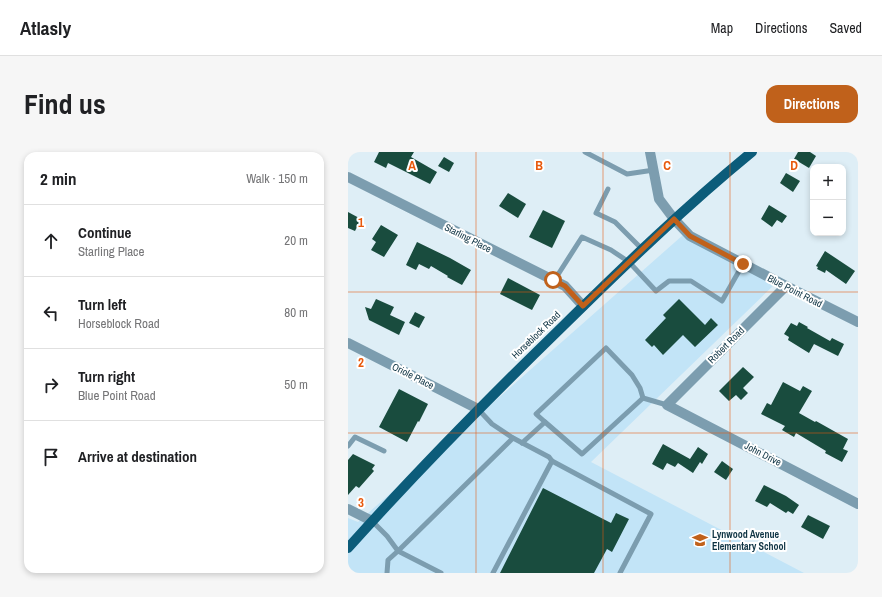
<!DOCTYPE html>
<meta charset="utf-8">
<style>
body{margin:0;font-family:"Archivo Narrow",sans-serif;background:#f6f6f6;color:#202124}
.controls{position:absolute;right:12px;top:12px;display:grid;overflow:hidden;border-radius:8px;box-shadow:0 2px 6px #0003}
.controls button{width:36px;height:36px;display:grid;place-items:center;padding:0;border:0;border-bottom:1px solid #e0e0e0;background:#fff;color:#202124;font:20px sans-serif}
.stop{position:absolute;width:12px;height:12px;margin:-9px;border:3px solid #c0611b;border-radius:50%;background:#fff}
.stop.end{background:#c0611b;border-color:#fff;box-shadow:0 1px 4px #0008}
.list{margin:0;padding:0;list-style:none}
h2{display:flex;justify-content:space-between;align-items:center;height:52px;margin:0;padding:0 16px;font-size:17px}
h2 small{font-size:13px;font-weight:400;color:#757577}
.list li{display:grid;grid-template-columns:26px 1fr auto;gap:12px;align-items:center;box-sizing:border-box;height:72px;padding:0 16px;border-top:1px solid #e0e0e0}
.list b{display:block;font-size:15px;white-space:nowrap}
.list p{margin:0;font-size:13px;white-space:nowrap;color:#757577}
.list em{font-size:13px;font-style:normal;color:#757577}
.icon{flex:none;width:22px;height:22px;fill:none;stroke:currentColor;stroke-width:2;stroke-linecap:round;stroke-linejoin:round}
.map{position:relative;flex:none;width:510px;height:421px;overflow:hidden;border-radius:12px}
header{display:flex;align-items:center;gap:24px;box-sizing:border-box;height:56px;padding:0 20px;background:#fff;border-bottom:1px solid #e0e0e0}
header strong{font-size:19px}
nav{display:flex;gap:22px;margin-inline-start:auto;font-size:14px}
.intro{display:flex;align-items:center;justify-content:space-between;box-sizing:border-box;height:96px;padding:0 24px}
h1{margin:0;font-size:28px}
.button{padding:10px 18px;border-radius:12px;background:#c0611b;color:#fff;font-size:14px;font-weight:700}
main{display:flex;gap:24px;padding:0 24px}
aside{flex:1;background:#fff;border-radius:12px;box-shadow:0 2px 6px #0003}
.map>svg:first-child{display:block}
</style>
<header>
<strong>Atlasly</strong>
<nav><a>Map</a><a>Directions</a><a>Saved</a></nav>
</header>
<div class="intro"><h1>Find us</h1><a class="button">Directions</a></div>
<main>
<aside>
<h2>2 min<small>Walk · 150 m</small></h2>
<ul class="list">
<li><svg class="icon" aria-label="ahead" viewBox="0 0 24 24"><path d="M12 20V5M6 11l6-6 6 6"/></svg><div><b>Continue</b><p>Starling Place</p></div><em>20 m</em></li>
<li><svg class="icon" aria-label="left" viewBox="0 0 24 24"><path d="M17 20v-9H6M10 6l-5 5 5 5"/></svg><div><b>Turn left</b><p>Horseblock Road</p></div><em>80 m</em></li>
<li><svg class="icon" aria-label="right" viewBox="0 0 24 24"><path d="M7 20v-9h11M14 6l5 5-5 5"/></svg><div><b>Turn right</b><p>Blue Point Road</p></div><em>50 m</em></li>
<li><svg class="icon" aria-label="arrive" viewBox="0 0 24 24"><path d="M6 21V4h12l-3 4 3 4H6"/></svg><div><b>Arrive at destination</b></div></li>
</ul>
</aside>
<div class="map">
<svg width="510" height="421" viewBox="0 0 510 421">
<rect width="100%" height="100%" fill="#deeef6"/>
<polygon fill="#c2e4f7" points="335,83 426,133 243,310 456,421 0,421 0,366 10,370"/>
<g fill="#194c3e">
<polygon points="31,0 66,0 63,5 89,20 82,32 40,11 38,16 26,10"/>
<polygon points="450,0 462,0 468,4 461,16 446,7"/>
<polygon points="96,5 106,11 101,20 90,14"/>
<polygon points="438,21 452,29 445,40 432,31"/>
<polygon points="160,41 178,52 170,66 151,54"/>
<polygon points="421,53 439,64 434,71 429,68 424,75 413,67"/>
<polygon points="195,58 217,69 204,96 181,85"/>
<polygon points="0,60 13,67 7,79 0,76"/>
<polygon points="33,73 50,83 36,105 23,98 28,90 24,87"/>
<polygon points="69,90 102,106 123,118 114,133 99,125 100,124 83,114 81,117 71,112 68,118 58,113"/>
<polygon points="477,99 507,119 498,132 478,118 477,121 469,117 470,115 468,114"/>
<polygon points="160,126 192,143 184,158 152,142"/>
<polygon points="28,147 46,155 42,163 57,170 51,183 21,168 17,155 23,157"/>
<polygon points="331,147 357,173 363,166 370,173 347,195 335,183 315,203 306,193 304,195 297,188 318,166 315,163"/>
<polygon points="67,160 77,165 71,176 61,171"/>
<polygon points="451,170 460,175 459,176 482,189 484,186 496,192 490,204 466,192 461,201 440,188 441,185 436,182 443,171 449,174"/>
<polygon points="395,215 406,225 395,236 400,241 393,248 388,243 381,249 371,239"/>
<polygon points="435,230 452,239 455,234 464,239 451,261 467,270 468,269 500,287 495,297 500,299 494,310 477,301 478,299 448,281 446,285 434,278 437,274 413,262 419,251 423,253"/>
<polygon points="51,237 80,252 71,270 70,269 59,290 31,275"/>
<polygon points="315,292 342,307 350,295 360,302 354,312 352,310 345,321 330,311 327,315 319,311 315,318 304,312"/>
<polygon points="5,302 27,313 24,317 26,319 11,336 8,334 0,343 0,308"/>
<polygon points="374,309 385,317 378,328 366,320"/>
<polygon points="416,333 438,344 451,353 445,362 440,359 438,361 422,351 419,355 407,349"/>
<polygon points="195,336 263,371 268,361 281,367 264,400 259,397 246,421 152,421"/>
<polygon points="460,363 482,374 475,387 453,375"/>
</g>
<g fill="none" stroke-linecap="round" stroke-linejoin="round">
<g stroke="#7c9daf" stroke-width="5">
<polyline points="237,0 279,22 306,18"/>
<polyline points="260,37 248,61 267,70 294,97"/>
<polyline points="205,128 211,121 234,85 263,98 281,110 308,139 321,129 343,129 374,149 395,112"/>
<polyline points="197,270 234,302 295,246"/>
<polyline points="174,291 197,270 188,262 258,196 284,223 292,236 295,246 319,253"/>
<polyline points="0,294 7,285 36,299"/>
<polyline points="204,309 303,362 272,421"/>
<polyline points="24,369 39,384 50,399 165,286 144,272 130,257"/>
<polyline points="39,421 40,408 50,399 93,421"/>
<polyline points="145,421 204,309 201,305 165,286"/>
</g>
<g stroke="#7c9daf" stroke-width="10">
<polyline points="0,25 217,134 235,154"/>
<polyline points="438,134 319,253 510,352"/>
<polyline points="0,191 130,257"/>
<polyline points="0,357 24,369"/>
</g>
<polyline stroke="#7c9daf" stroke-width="10" points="302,0 311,47 326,67 342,84 438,134 510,170"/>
<path stroke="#0c5c7a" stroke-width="10" d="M0,396C69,319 141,246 215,174C276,114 338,54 404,0"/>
</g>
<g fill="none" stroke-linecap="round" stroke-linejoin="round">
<polyline stroke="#c0611b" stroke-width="5" points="205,128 217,134 235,154 326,67 342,84 395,112"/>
</g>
<path fill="none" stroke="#e8590c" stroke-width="1" stroke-opacity="0.55" d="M128,0V421M255,0V421M382,0V421M0,140H510M0,281H510"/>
<defs>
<symbol id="school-bare" viewBox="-9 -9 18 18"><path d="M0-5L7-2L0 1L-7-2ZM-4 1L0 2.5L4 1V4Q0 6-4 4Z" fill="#c0611b" stroke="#fff" stroke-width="2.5" paint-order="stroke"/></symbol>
</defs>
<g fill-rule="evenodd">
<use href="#school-bare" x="341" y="377" width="22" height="22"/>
</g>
<g text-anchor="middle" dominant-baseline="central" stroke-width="4" stroke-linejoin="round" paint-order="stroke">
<g font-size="10" fill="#0e3343" stroke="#fff">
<text transform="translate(120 86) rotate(27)">Starling Place</text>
<text transform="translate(447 139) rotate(27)">Blue Point Road</text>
<text transform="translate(188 183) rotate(-44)">Horseblock Road</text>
<text transform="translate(378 193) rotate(-45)">Robert Road</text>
<text transform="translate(65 224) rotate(27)">Oriole Place</text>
<text transform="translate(415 302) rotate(27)">John Drive</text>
</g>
<g font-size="10" font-weight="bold" fill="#0e3343" stroke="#fff" text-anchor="start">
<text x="364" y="382">Lynwood Avenue<tspan x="364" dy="12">Elementary School</tspan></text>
</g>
</g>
<g font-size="13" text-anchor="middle" font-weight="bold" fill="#e8590c" stroke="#fff" stroke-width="4" stroke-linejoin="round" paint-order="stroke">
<text x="64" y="18">A</text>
<text x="191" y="18">B</text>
<text x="319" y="18">C</text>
<text x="446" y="18">D</text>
<text x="13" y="75">1</text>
<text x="13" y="215">2</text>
<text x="13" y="355">3</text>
</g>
</svg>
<div class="controls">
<button>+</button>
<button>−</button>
</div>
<div class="stop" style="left:205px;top:128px"></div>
<div class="stop end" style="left:395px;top:112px"></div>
</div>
</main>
